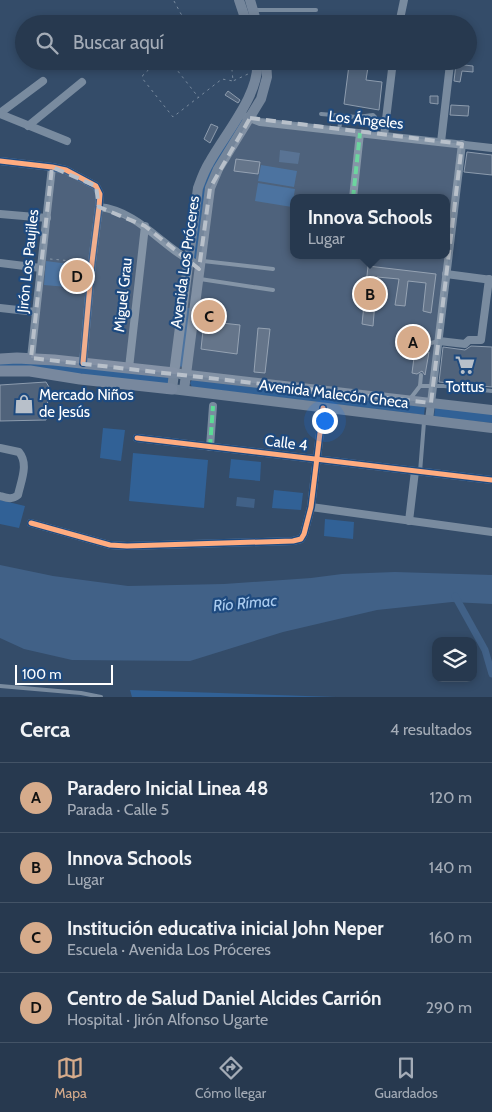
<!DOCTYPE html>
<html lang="es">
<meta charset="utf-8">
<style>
body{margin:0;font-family:Cabin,sans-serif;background:#2f4056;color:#f1f3f6}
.controls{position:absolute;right:15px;bottom:15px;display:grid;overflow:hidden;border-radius:10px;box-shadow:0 2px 8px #0003}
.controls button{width:45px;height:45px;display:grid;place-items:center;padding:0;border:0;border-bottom:1px solid #435366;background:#27394f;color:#f1f3f6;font:25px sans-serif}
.scale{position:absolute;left:15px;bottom:12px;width:98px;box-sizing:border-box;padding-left:5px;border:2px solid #fff;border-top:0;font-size:14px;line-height:18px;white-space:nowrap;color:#fff;-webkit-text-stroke:4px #1e4a7f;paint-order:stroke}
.you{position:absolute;left:324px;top:420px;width:18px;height:18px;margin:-12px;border:4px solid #fff;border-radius:50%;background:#1a73e8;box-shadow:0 0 0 8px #1a73e833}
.badge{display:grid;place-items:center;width:32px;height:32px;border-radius:50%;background:#d6ab8b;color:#111;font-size:16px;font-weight:700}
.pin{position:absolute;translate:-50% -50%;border:2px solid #fff;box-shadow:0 1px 5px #0006}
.popup{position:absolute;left:290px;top:194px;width:160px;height:65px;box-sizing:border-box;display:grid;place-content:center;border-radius:10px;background:#27394f;filter:drop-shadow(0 1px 4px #0005);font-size:16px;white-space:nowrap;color:#a4acb7}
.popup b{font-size:19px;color:#f1f3f6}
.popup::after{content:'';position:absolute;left:50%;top:100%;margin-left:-10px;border:10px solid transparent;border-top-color:#27394f}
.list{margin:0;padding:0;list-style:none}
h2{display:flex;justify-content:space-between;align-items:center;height:65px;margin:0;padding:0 20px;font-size:21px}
h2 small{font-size:16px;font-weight:400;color:#a4acb7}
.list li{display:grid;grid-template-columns:32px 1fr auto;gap:15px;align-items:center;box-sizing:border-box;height:70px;padding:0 20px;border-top:1px solid #435366}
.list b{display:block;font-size:19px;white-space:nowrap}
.list p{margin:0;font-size:16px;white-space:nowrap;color:#a4acb7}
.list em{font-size:16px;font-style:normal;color:#a4acb7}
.icon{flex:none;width:28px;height:28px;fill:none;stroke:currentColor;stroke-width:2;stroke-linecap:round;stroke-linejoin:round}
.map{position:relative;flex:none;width:492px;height:697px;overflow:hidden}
.search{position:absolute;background:#27394f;box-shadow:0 2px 8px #0003;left:15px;right:15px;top:15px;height:55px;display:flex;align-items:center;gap:12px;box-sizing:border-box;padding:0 18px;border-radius:28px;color:#a4acb7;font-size:19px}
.sheet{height:345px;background:#27394f}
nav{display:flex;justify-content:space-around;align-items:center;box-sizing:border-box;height:70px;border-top:1px solid #435366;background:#27394f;font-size:14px;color:#a4acb7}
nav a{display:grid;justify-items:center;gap:2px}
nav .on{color:#d6ab8b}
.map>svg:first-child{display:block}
</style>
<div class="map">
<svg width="492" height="697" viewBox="0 0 492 697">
<rect width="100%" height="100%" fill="#344c69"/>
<g fill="#316196">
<polygon points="240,118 244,120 217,167 196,259 193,258 204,180"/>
<polygon points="261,165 297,171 294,187 258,181"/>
<polygon points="258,183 295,189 292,207 255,201"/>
<polygon points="46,261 69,264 67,287 44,285"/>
<polygon points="187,308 190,308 183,367 178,366"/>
<polygon points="13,361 168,376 170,379 169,385 0,368 0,362"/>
<polygon points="192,380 425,406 424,415 192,387 190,383"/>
<polygon points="435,407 492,413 492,423 434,417"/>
<polygon points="103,428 125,430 121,461 100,458"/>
<polygon points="133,453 208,460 204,508 129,501"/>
<polygon points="231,459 261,462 260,481 229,478"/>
<polygon points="274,490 303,493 301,510 272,508"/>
<polygon points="0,500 25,506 19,528 0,524"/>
<polygon points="325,519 354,522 353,539 324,536"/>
<polygon points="130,690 336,697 132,697"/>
</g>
<g fill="#416187">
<polygon points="280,150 300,153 298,164 279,162"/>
<polygon points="237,497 255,499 254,508 236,506"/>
<polygon points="0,565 53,576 128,586 224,584 311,578 342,574 395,572 492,575 492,604 452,602 377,610 283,632 190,661 72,660 24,649 0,638"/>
</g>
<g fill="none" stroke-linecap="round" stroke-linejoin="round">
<polyline stroke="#416187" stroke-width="7" points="455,596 485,650 492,674"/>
</g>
<g fill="#50637b" stroke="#8d9cae">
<polygon points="456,64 473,66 473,72 462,71 460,82 454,81"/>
<polygon points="349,65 368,67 366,80 382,82 379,110 344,104"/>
<polygon points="228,91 240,100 238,103 225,95"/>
<polygon points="430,96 438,96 438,104 430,103"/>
<polygon points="451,105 469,106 468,116 450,115"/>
<polygon points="211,124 218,127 210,143 204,139"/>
<polygon points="467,152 492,155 492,175 464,172"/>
<polygon points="236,159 260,162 258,174 234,171"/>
<polygon points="69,264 86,266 84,289 67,287"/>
<polygon points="368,266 436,274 431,313 423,311 426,283 408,281 405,306 395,305 399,279 377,277 373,326 362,324"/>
<polygon points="204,321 240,325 237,354 201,349"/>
<polygon points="258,328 270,329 265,373 254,372"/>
<polygon points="471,346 492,347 492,387 439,382 443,347 465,350"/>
<polygon points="415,350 419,351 423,355 429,352 425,375 422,371 417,374 412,373"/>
<polygon points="46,382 49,387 46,420 0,421 0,385"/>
</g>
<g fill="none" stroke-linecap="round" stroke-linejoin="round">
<g stroke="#798b9f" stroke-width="1" stroke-dasharray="2.5 4" stroke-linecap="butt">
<polyline points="174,1 181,14 190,24"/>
<polyline points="158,61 143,75 142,78 173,117 222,79 233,81"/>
<polyline points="170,61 199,98"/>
<polyline points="215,61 228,64 232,70 233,81 248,74"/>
<polyline points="50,259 84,262"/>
</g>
<g stroke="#798b9f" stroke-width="4">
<polyline points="253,10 316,10"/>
<polyline points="321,114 357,117 373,115 375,117 376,120 372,125 366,124 357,117"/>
<polyline points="339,131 341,115"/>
<polyline points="203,261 273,269"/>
<polyline points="200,279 273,290"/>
<polyline points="423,351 427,344 439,341"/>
<polyline points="420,386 444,386 492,391"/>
<polyline points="410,399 420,386 421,375"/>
<polyline points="420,472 424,422"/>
<polyline points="0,686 81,693 101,697"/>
</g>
<g stroke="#798b9f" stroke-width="8">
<polyline points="399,24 404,0"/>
<polyline points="438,61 450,64 441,142"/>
<polyline points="0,113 43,81"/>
<polyline points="0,114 67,141"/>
<polyline points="239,114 260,122 492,148"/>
<polyline points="28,126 82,82"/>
<polyline points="384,136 393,61"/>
<polyline points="0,161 52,167 66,170 96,186 100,194 99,207 92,262 83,363"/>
<polyline points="353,198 360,133"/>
<path d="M99,207C140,211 164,250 199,265"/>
<polyline points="0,214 47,218"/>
<polyline points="0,263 41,268"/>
<polyline points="446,274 492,280"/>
<polyline points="0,308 36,312"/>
<polyline points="439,341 465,344 469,340 481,340 489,279"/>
<polyline points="31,358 52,167"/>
<polyline points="129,368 145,226"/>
<polyline points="429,420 462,144"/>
<polyline points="137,438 492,480"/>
<polyline points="210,447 213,406"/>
<path d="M0,448L19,452C29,464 21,481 18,495C12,500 7,498 0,496"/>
<polyline points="311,507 492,532"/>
<polyline points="409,521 415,471"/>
<polyline points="31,523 110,545 127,546 293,541 301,539 304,534 311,507 323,408"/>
</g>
<g stroke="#75869b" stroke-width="10">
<polyline points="239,0 247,24"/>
<polyline points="250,0 257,24"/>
<path d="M257,61C261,93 224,135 209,163C204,171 201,180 198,188L172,389L492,428"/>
<polyline points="180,374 492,410"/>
<polyline points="184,390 210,188 218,169 261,99 267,77 266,61"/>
</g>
<g stroke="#78889e" stroke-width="11">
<polyline points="0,359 17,358 54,360 174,373"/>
<polyline points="0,371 30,371 80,379 172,389"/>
</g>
<g stroke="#5adb95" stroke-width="4" stroke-dasharray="8 4" stroke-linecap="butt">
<polyline points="353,198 360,133"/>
<polyline points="210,447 213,406"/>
</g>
<defs>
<g id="cycleway">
<polyline points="0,161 52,167 66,170 96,186 100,194 99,207 92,262 83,363"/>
<polyline points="137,438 492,480"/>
<polyline points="31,523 110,545 127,546 293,541 301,539 304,534 311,507 323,408"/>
</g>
</defs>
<use href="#cycleway" stroke="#1e4a7f" stroke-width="8"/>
<use href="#cycleway" stroke="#ffac80" stroke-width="5"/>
</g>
<path fill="#b8c0ca" fill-opacity="0.2" stroke="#b8c0ca" stroke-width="4" stroke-dasharray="10 6" stroke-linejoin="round" d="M250,118L462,144L431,403L31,358L52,167L96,186L99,207L145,226L199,269L210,188Z"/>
<defs>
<symbol id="supermarket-bare" viewBox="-9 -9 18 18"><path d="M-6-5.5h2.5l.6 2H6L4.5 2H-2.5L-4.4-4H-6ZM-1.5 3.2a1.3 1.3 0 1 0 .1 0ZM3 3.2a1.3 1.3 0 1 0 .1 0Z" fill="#b8c0ca" stroke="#1e4a7f" stroke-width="2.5" paint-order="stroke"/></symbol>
<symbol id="shop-bare" viewBox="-9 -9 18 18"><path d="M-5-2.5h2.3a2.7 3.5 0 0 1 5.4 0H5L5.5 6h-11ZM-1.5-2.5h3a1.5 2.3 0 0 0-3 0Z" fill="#b8c0ca" stroke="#1e4a7f" stroke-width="2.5" paint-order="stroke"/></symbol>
</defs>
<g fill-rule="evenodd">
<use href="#supermarket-bare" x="451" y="351" width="28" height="28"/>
<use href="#shop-bare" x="10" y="390" width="28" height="28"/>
</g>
<g text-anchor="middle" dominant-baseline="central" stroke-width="4.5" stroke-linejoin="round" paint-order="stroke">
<g font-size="15" fill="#fff" stroke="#1e4a7f">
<text transform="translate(366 120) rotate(6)">Los Ángeles</text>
<text transform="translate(28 261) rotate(-84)">Jirón Los Paujiles</text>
<text transform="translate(185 262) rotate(-82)">Avenida Los Próceres</text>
<text transform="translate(123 295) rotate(-84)">Miguel Grau</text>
<text transform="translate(334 394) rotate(7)">Avenida Malecón Checa</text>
<text transform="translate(286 443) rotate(7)">Calle 4</text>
</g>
<g font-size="15" fill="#fff" stroke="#1e4a7f">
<text x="465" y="387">Tottus</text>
<text x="39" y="395" text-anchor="start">Mercado Niños<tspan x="39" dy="17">de Jesús</tspan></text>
</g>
<g font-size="16" font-style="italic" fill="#accdf0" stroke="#1e4a7f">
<text transform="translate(245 603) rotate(-5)">Río Rímac</text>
</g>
</g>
</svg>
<div class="controls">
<button><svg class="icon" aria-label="layers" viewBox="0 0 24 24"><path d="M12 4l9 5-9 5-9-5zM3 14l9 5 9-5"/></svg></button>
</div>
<div class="scale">100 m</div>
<div class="you"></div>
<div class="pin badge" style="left:413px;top:342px">A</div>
<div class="pin badge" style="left:370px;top:294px">B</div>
<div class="popup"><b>Innova Schools</b>Lugar</div>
<div class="pin badge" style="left:209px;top:316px">C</div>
<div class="pin badge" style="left:77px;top:276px">D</div>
<div class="search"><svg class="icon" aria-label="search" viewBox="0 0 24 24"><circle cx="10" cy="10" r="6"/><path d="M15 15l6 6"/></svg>Buscar aquí</div>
</div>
<section class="sheet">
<h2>Cerca<small>4 resultados</small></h2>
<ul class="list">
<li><span class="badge">A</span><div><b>Paradero Inicial Linea 48</b><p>Parada · Calle 5</p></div><em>120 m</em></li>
<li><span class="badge">B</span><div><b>Innova Schools</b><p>Lugar</p></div><em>140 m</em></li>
<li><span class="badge">C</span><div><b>Institución educativa inicial John Neper</b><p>Escuela · Avenida Los Próceres</p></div><em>160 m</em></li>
<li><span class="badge">D</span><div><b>Centro de Salud Daniel Alcides Carrión</b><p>Hospital · Jirón Alfonso Ugarte</p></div><em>290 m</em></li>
</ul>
</section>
<nav>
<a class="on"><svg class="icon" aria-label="map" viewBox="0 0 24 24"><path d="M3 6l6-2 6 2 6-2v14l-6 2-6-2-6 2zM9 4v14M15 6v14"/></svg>Mapa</a>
<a><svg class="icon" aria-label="directions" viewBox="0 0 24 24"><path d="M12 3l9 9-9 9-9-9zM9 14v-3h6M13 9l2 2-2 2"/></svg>Cómo llegar</a>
<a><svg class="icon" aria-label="saved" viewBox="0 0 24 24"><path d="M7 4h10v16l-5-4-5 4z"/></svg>Guardados</a>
</nav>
